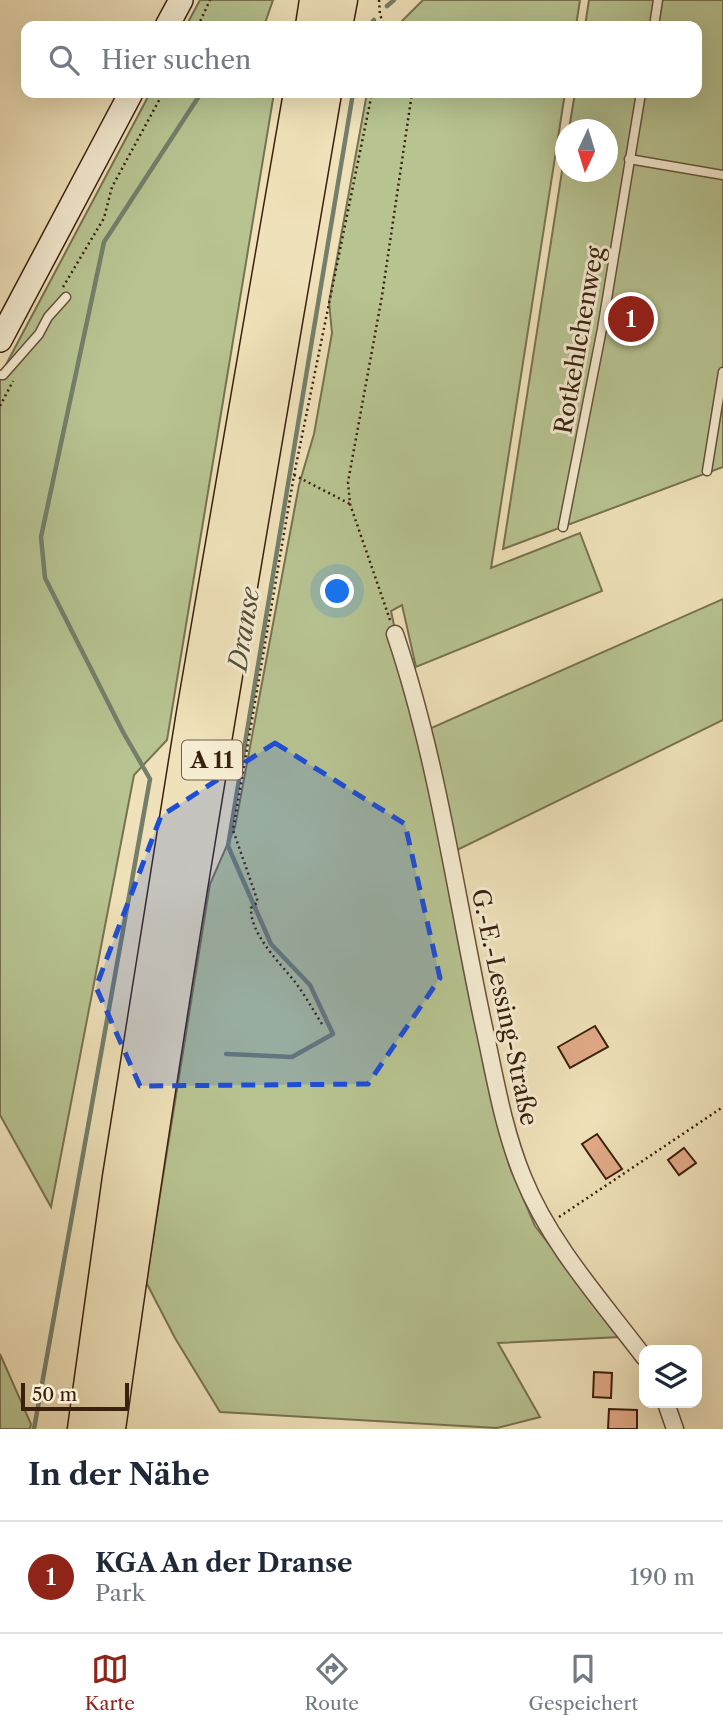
<!DOCTYPE html>
<html lang="de">
<meta charset="utf-8">
<style>
body{margin:0;font-family:"Libre Caslon Text",serif;background:#f6f6f7;color:#1f2937}
.controls{position:absolute;right:21px;bottom:21px;display:grid;overflow:hidden;border-radius:14px;box-shadow:0 7px 28px #0002}
.controls button{width:63px;height:63px;display:grid;place-items:center;padding:0;border:0;border-bottom:2px solid #e0e1e3;background:#fff;color:#1f2937;font:35px sans-serif}
.compass{position:absolute;left:555px;top:119px;width:63px;height:63px;border-radius:50%;background:#fff;box-shadow:0 7px 28px #0002;rotate:184deg}
.scale{position:absolute;left:21px;bottom:18px;width:108px;box-sizing:border-box;padding-left:7px;border:4px solid #3a200e;border-top:0;font-size:19px;line-height:24px;white-space:nowrap;color:#3a200e;-webkit-text-stroke:5px #f5ecd2;paint-order:stroke}
.you{position:absolute;left:338px;top:592px;width:24px;height:24px;margin:-18px;border:5px solid #fff;border-radius:50%;background:#1a73e8;box-shadow:0 0 0 10px #1a73e833}
.badge{display:grid;place-items:center;width:46px;height:46px;border-radius:50%;background:#8f2418;color:#fff;font-size:23px;font-weight:700}
.pin{position:absolute;translate:-50% -50%;border:4px solid #fff;box-shadow:0 2px 7px #0006}
.list{margin:0;padding:0;list-style:none}
h2{display:flex;justify-content:space-between;align-items:center;height:91px;margin:0;padding:0 28px;font-size:30px}
h2 small{font-size:23px;font-weight:400;color:#747a83}
.list li{display:grid;grid-template-columns:46px 1fr auto;gap:21px;align-items:center;box-sizing:border-box;height:112px;padding:0 28px;border-top:2px solid #e0e1e3}
.list b{display:block;font-size:26px;white-space:nowrap}
.list p{margin:0;font-size:23px;white-space:nowrap;color:#747a83}
.list em{font-size:23px;font-style:normal;color:#747a83}
.icon{flex:none;width:38px;height:38px;fill:none;stroke:currentColor;stroke-width:2;stroke-linecap:round;stroke-linejoin:round}
.map{position:relative;flex:none;width:723px;height:1429px;overflow:hidden}
.search{position:absolute;background:#fff;box-shadow:0 7px 28px #0002;left:21px;right:21px;top:21px;height:77px;display:flex;align-items:center;gap:18px;box-sizing:border-box;padding:0 24px;border-radius:14px;color:#747a83;font-size:26px}
.sheet{height:203px;background:#fff}
nav{display:flex;justify-content:space-around;align-items:center;box-sizing:border-box;height:98px;border-top:2px solid #e0e1e3;background:#fff;font-size:19px;color:#747a83}
nav a{display:grid;justify-items:center;gap:4px}
nav .on{color:#8f2418}
.map>svg:first-child{display:block}
</style>
<div class="map">
<svg width="723" height="1429" viewBox="0 0 723 1429">
<rect width="100%" height="100%" fill="#efe1b9"/>
<filter id="stains"><feTurbulence type="fractalNoise" baseFrequency=".00286" numOctaves="4"/><feColorMatrix values="0 0 0 0 .2 0 0 0 0 .09 0 0 0 0 .02 0 0 0 .5 -.17"/></filter>
<radialGradient id="worn" r=".72"><stop offset=".6" stop-color="#630" stop-opacity="0"/><stop offset="1" stop-color="#630" stop-opacity=".3"/></radialGradient>
<g fill="#b7c391" stroke="#787250" stroke-width="2">
<polygon points="200,0 273,0 264,26 186,26"/>
<polygon points="423,0 580,0 576,26 397,26"/>
<polygon points="589,0 723,0 723,467 503,549 565,152 566,172 608,172 608,130 569,129 575,93 697,93 697,26 585,26"/>
<polygon points="150,93 274,93 167,740 134,775 51,1207 0,1115 0,376"/>
<polygon points="367,93 565,93 491,568 580,533 602,591 416,667 402,605 391,611 509,1165 535,1226 620,1337 498,1343 540,1417 497,1428 220,1412 175,1338 146,1282 210,884 235,827 299,485 314,434 332,333 329,302"/>
<polygon points="723,599 723,720 455,851 429,729"/>
<polygon points="0,1354 31,1424 30,1429 0,1429"/>
</g>
<g fill="none" stroke-linecap="round" stroke-linejoin="round">
<g stroke="#747f6b" stroke-width="4.5">
<polyline points="387,6 394,0"/>
<polyline points="369,26 374,20"/>
<polyline points="226,1054 292,1057 333,1034 310,985 271,944 228,846 353,93"/>
<polyline points="34,1429 150,779 123,732 45,578 41,537 104,242 201,93"/>
</g>
</g>
<g fill="#e2aa87" stroke="#3a200e" stroke-width="2">
<polygon points="595,1026 608,1047 570,1068 558,1047"/>
<polygon points="597,1134 622,1169 606,1179 582,1144"/>
<polygon points="684,1148 696,1163 679,1175 668,1160"/>
<polygon points="594,1372 612,1373 611,1398 593,1397"/>
<polygon points="609,1409 637,1410 637,1429 608,1429"/>
</g>
<g fill="none" stroke-linecap="round" stroke-linejoin="round">
<defs>
<g id="service">
<polyline points="654,26 658,0"/>
<polyline points="629,159 723,175"/>
<polyline points="0,375 3,375 39,334 48,317 66,297"/>
<polyline points="707,471 723,372"/>
<polyline points="563,527 602,329 641,93"/>
</g>
<g id="minor">
<path d="M395,634C437,758 455,890 482,1018C494,1071 502,1126 523,1177C550,1244 601,1300 644,1357"/>
<polyline points="666,1403 675,1429"/>
</g>
<g id="secondary">
<polyline points="167,26 181,0"/>
<polyline points="0,340 131,93"/>
</g>
<g id="motorway">
<polyline points="311,26 315,0"/>
<polyline points="337,26 342,0"/>
<polyline points="83,1429 118,1177 192,713 299,93"/>
<path d="M110,1429C172,982 250,538 326,93"/>
</g>
</defs>
<use href="#service" stroke="#675039" stroke-width="11"/>
<use href="#minor" stroke="#675039" stroke-width="19"/>
<use href="#secondary" stroke="#3a200e" stroke-width="26"/>
<use href="#motorway" stroke="#3a200e" stroke-width="33"/>
<g stroke="#3a200e" stroke-width="2.5" stroke-dasharray="2 3.5" stroke-linecap="butt">
<polyline points="379,0 380,15 385,26"/>
<polyline points="198,26 210,0"/>
<polyline points="63,287 104,218 112,187 163,93"/>
<polyline points="0,406 13,381"/>
<polyline points="294,475 350,504"/>
<polyline points="390,620 350,504 348,482 382,296 412,93"/>
<path d="M322,1024C313,1010 305,995 295,982C280,963 250,934 251,908L258,902L233,830L294,475L372,93"/>
<polyline points="559,1217 723,1107"/>
</g>
<use href="#service" stroke="#f5ecd2" stroke-width="8"/>
<use href="#minor" stroke="#f5ecd2" stroke-width="16"/>
<use href="#secondary" stroke="#f5ecd2" stroke-width="23"/>
<use href="#motorway" stroke="#efe1b9" stroke-width="30"/>
</g>
<path fill="#1d4ed8" fill-opacity="0.2" stroke="#1d4ed8" stroke-width="5" stroke-dasharray="14 9" stroke-linejoin="round" d="M275,743L405,824L440,978L368,1084L140,1086L96,987L161,816Z"/>
<g text-anchor="middle" dominant-baseline="central" stroke-width="6" stroke-linejoin="round" paint-order="stroke">
<rect fill="#f5ecd2" stroke="#725d49" stroke-width="2" x="182" y="740.5" width="60" height="39" rx="5"/>
<g font-size="23" font-weight="bold" fill="#3a200e">
<text x="212" y="760">A 11</text>
</g>
<g font-size="24" fill="#3a200e" stroke="#f5ecd2">
<text transform="translate(579 340) rotate(-80)">Rotkehlchenweg</text>
<text transform="translate(505 1007) rotate(78)">G.-E.-Lessing-Straße</text>
</g>
<g font-size="26" font-style="italic" fill="#574f3c" stroke="#f5ecd2">
<text transform="translate(244 629) rotate(-81)">Dranse</text>
</g>
</g>
<rect width="100%" height="100%" filter="url(#stains)"/>
<rect width="100%" height="100%" fill="url(#worn)"/>
</svg>
<div class="controls">
<button><svg class="icon" aria-label="layers" viewBox="0 0 24 24"><path d="M12 4l9 5-9 5-9-5zM3 14l9 5 9-5"/></svg></button>
</div>
<svg class="compass" viewBox="-18 -18 36 36"><path d="M0-13l5 13h-10z" fill="#e53935"/><path d="M0 13l5-13h-10z" fill="#747a83"/></svg>
<div class="scale">50 m</div>
<div class="you"></div>
<div class="pin badge" style="left:631px;top:319px">1</div>
<div class="search"><svg class="icon" aria-label="search" viewBox="0 0 24 24"><circle cx="10" cy="10" r="6"/><path d="M15 15l6 6"/></svg>Hier suchen</div>
</div>
<section class="sheet">
<h2>In der Nähe<small></small></h2>
<ul class="list">
<li><span class="badge">1</span><div><b>KGA An der Dranse</b><p>Park</p></div><em>190 m</em></li>
</ul>
</section>
<nav>
<a class="on"><svg class="icon" aria-label="map" viewBox="0 0 24 24"><path d="M3 6l6-2 6 2 6-2v14l-6 2-6-2-6 2zM9 4v14M15 6v14"/></svg>Karte</a>
<a><svg class="icon" aria-label="directions" viewBox="0 0 24 24"><path d="M12 3l9 9-9 9-9-9zM9 14v-3h6M13 9l2 2-2 2"/></svg>Route</a>
<a><svg class="icon" aria-label="saved" viewBox="0 0 24 24"><path d="M7 4h10v16l-5-4-5 4z"/></svg>Gespeichert</a>
</nav>
